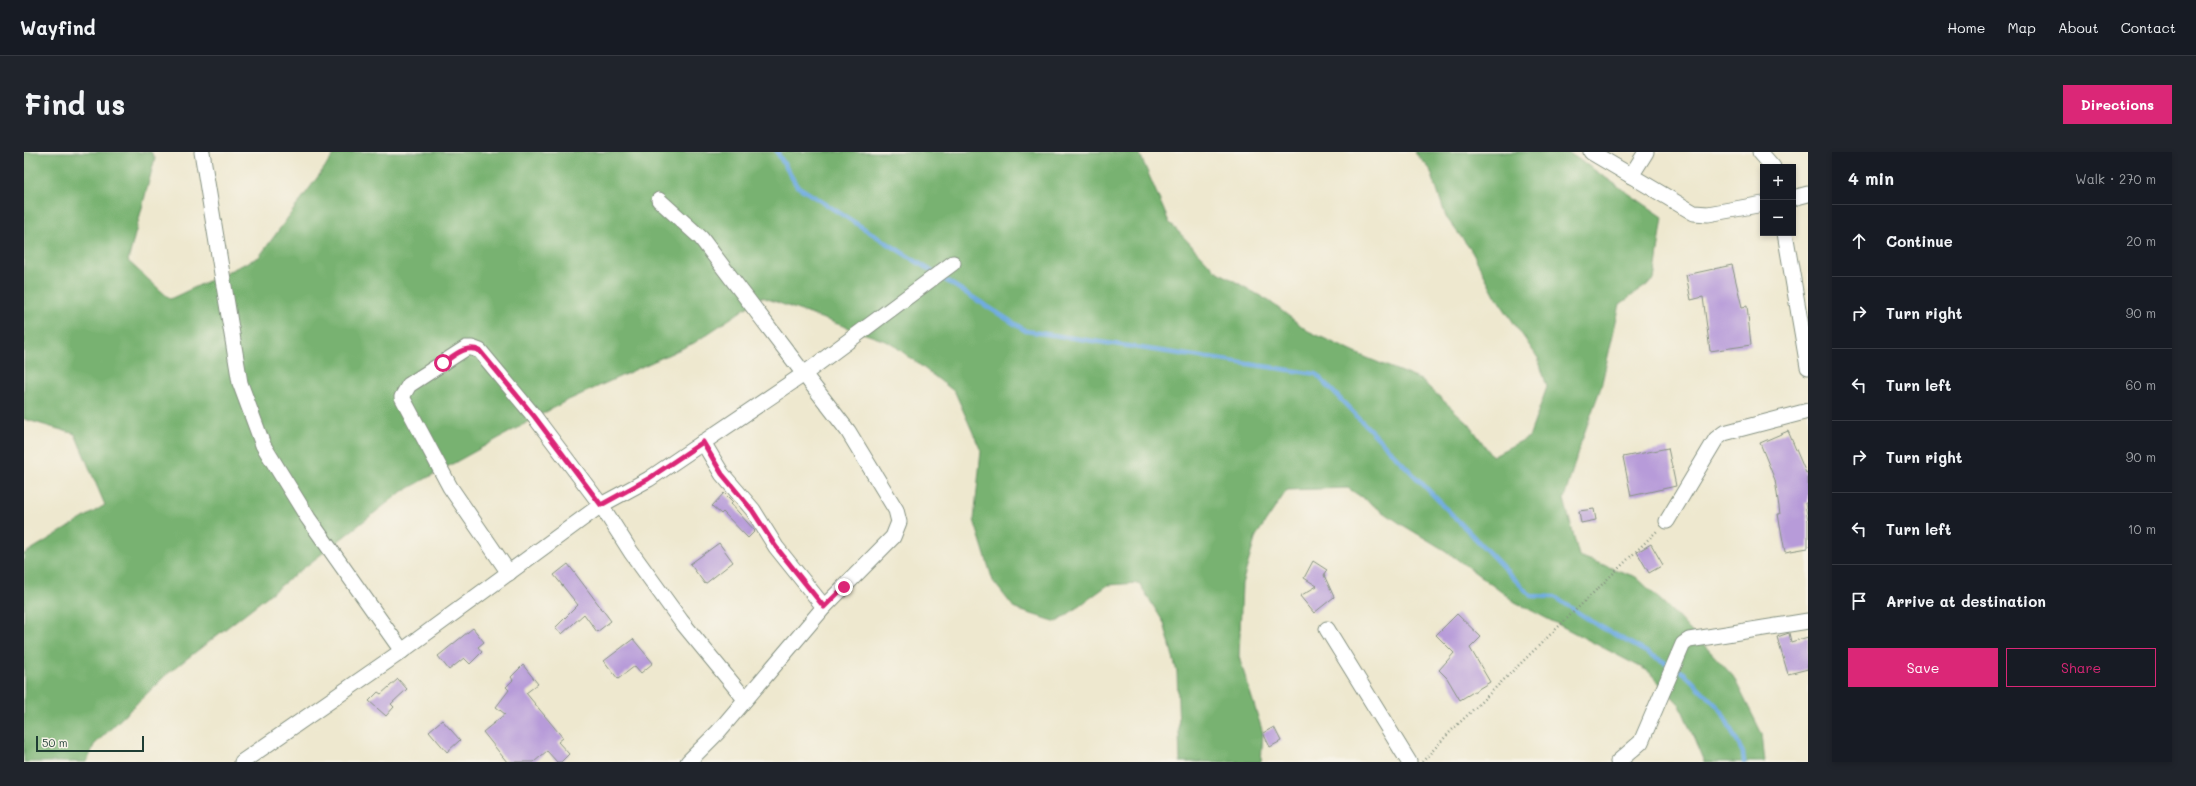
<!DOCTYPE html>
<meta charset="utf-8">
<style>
body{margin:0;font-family:Mali,sans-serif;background:#20242c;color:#f1f3f6}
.controls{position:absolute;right:12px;top:12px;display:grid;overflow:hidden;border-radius:0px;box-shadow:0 2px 6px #0003}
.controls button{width:36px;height:36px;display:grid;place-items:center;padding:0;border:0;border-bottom:1px solid #363941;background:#171b24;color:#f1f3f6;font:20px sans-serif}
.scale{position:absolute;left:12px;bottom:10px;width:108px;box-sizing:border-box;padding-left:4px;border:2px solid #1f3d34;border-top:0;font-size:11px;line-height:14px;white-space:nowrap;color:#1f3d34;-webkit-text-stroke:3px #f7f3e8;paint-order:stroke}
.stop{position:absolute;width:12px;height:12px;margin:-9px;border:3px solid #db2777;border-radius:50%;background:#fff}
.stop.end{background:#db2777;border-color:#fff;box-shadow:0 1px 4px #0008}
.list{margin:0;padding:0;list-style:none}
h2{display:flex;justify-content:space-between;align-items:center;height:52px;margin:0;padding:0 16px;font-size:17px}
h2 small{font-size:13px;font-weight:400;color:#9ea1a6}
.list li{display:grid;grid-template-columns:26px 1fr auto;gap:12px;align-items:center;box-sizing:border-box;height:72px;padding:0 16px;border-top:1px solid #363941}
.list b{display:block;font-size:15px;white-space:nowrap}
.list em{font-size:13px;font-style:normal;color:#9ea1a6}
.actions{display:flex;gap:8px;padding:12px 16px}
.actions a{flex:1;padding:9px 0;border:1px solid #db2777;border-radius:0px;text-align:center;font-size:14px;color:#db2777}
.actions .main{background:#db2777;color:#fff}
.icon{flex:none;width:22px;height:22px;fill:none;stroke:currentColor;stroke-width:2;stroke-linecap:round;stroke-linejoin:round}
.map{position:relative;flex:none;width:1784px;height:610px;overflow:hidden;border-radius:0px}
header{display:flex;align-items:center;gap:24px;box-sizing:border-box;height:56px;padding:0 20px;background:#171b24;border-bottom:1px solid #363941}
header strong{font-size:19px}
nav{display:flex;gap:22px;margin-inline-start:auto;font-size:14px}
.intro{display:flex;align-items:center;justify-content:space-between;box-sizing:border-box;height:96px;padding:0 24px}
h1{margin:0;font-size:28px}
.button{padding:10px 18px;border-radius:0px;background:#db2777;color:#fff;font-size:14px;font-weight:700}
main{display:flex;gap:24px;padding:0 24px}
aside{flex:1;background:#171b24;border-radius:0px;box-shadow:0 2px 6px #0003}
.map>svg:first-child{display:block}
</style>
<header>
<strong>Wayfind</strong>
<nav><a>Home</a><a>Map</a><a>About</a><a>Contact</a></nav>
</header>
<div class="intro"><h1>Find us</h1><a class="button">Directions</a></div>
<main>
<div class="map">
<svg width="1784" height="610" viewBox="0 0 1784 610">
<rect width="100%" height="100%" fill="#f7f3e8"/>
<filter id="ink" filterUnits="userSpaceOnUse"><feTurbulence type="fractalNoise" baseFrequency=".025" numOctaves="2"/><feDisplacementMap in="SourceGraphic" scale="8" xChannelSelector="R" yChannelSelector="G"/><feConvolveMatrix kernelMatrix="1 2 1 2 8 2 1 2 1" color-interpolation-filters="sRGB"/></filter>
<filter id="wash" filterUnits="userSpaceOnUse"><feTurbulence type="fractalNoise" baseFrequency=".012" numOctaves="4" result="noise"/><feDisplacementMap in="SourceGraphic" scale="16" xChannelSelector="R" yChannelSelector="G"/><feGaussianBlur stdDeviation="0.9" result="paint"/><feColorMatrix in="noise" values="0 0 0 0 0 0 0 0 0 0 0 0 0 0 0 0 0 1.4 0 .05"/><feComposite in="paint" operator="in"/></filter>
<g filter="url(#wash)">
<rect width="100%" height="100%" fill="#eee8cf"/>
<polygon fill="#78b271" stroke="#4c7852" points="0,0 127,0 131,6 104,109 146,147 235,105 312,0 1115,0 1145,70 1191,118 1245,149 1284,179 1336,203 1397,228 1445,272 1468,304 1505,285 1523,235 1514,206 1472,145 1447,98 1422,65 1406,17 1390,0 1544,0 1639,65 1630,128 1596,152 1577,235 1556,293 1540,347 1555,404 1612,425 1648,459 1709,524 1738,582 1741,610 1680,610 1656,553 1624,519 1491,450 1422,399 1377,372 1324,336 1263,338 1232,384 1218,432 1215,505 1239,581 1237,610 1156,610 1153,520 1140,471 1115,431 1084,433 1033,470 991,457 969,429 950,368 957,299 931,240 867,191 738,145 670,191 540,250 376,341 142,523 70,593 63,610 0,610 0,402 81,353 51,282 0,267"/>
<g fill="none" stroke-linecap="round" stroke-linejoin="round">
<polyline stroke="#70ace1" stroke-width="4.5" points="753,0 773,34 1002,179 1292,222 1507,444 1531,445 1570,471 1660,521 1697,558 1719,601 1720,610"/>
</g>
<g id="blocks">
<g fill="#b79bd9">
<polygon points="1708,113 1718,155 1723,154 1727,193 1686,199 1679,145 1667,148 1662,123"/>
<polygon points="1764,279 1782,321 1784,320 1784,351 1781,351 1784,369 1784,396 1761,400 1754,362 1756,362 1751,328 1736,291"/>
<polygon points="1644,296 1652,334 1607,344 1599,305"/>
<polygon points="700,341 709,350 707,352 731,379 724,386 699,360 697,362 688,354"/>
<polygon points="1570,357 1572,368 1557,371 1555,359"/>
<polygon points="695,391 709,410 681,432 666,412"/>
<polygon points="1627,392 1639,413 1625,421 1613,400"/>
<polygon points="1289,409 1303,418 1300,423 1310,445 1290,461 1276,444 1293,434 1280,426"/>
<polygon points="544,412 587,469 573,480 560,462 538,482 531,476 554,453 530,423"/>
<polygon points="1433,462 1457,485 1446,496 1466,530 1436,548 1423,526 1415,518 1430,501 1412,483"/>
<polygon points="449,476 460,490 454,495 458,500 446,512 440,506 425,518 414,504"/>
<polygon points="1765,481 1767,490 1784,485 1784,517 1764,522 1753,485"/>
<polygon points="609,487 629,511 617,521 611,514 594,527 580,509"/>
<polygon points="499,513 514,532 502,541 539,586 534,590 545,602 537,610 533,610 523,599 510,610 483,610 459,580 481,562 472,555 485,538 482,535 489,528 487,525"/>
<polygon points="374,527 383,537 367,552 370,555 362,564 345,549 354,540 357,542"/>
<polygon points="418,568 436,588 423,600 405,579"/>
<polygon points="1250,575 1257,589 1246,595 1239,581"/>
</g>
</g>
</g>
<g filter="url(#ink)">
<use href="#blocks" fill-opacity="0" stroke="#869282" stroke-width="1"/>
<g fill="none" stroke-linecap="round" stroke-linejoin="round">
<defs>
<g id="minor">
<polyline points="178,0 216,231 239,293 284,366 378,499"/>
<polyline points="1567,0 1670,61 1684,62 1739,52"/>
<polyline points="1736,0 1749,15"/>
<polyline points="1607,24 1622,0"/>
<polyline points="1769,46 1784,42"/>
<polyline points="635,48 677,86 780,222 929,111"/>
<polyline points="1761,81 1784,215"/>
<polyline points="679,290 698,322 729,358 752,395 800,455"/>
<polyline points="1643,369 1692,287 1700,281 1784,259"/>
<polyline points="485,421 426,335 378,245 385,233 442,196 448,196 456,199 510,264 577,353 607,400 657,469 721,547"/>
<polyline points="1303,477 1385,610"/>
<polyline points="218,610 378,499 577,353 625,327 780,222 824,279 872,358 875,370 869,385 800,455 694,580 664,610"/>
<polyline points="1594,610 1617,590 1659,492 1665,488 1784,469"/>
</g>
</defs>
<use href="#minor" stroke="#869282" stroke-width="17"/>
<polyline stroke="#869282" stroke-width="2.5" stroke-dasharray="1 3" stroke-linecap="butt" points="1398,610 1425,581 1633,379"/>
<use href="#minor" stroke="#fff" stroke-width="15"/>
</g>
</g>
<g fill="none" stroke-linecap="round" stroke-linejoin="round" filter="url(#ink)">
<path stroke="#db2777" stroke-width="5" d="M419,211C431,203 442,192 456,199L510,264L577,353L624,327L679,290L698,322L728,358L752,395L800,455L820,435"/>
</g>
</svg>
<div class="controls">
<button>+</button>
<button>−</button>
</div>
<div class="scale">50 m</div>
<div class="stop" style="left:419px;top:211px"></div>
<div class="stop end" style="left:820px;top:435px"></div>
</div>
<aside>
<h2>4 min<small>Walk · 270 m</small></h2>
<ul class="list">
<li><svg class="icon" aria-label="ahead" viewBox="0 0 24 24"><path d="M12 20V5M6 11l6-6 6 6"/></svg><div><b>Continue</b></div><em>20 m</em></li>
<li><svg class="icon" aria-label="right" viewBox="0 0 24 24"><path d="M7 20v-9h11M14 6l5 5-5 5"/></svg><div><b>Turn right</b></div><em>90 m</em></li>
<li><svg class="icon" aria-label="left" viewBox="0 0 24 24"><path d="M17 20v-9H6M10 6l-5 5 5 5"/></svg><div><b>Turn left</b></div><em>60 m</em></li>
<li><svg class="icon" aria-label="right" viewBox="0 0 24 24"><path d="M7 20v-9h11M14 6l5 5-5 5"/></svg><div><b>Turn right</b></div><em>90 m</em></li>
<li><svg class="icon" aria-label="left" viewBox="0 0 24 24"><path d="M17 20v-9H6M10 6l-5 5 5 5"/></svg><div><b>Turn left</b></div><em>10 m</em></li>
<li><svg class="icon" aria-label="arrive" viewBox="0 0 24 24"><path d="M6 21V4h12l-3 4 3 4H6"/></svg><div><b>Arrive at destination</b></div></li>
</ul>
<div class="actions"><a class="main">Save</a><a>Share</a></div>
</aside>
</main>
